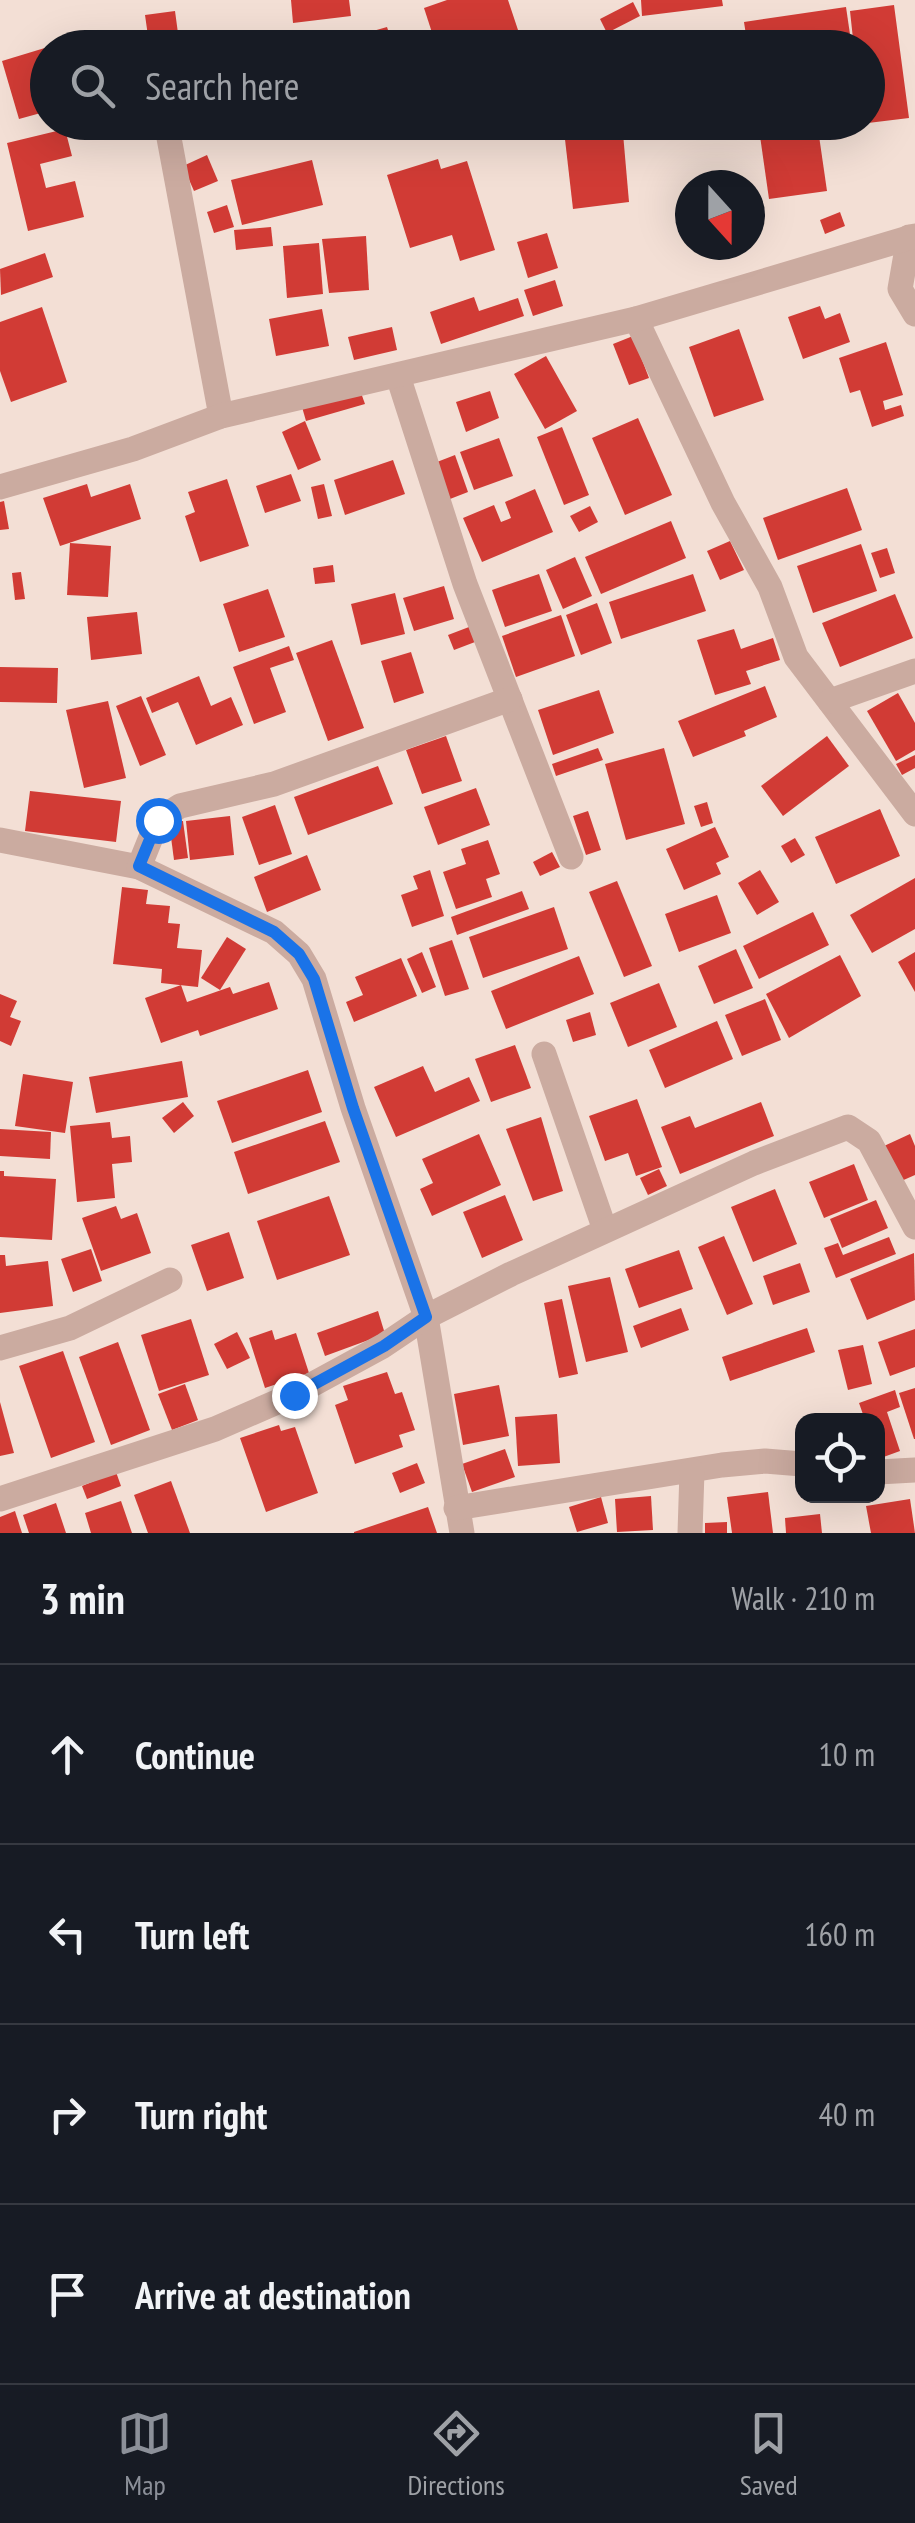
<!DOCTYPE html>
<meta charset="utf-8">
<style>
body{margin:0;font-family:"PT Sans Narrow",sans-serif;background:#20242c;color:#f1f3f6}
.controls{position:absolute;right:30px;bottom:30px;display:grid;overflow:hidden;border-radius:20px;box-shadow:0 10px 40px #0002}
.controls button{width:90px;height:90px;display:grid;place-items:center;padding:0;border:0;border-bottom:2px solid #363941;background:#171b24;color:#f1f3f6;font:50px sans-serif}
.compass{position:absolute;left:675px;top:170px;width:90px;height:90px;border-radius:50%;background:#171b24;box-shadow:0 10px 40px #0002;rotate:159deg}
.stop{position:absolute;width:30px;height:30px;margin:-22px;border:8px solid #1a73e8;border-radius:50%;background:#fff}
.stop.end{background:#1a73e8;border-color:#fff;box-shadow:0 2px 10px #0008}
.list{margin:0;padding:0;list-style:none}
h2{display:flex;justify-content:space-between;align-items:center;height:130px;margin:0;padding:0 40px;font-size:42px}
h2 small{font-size:32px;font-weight:400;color:#9ea1a6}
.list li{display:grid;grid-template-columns:65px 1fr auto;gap:30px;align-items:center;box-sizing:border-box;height:180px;padding:0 40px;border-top:2px solid #363941}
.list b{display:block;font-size:38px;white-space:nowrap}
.list em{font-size:32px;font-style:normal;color:#9ea1a6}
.icon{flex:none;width:55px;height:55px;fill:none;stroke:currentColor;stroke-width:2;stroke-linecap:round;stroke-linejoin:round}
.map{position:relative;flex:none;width:915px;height:1533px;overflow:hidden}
.search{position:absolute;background:#171b24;box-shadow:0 10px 40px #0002;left:30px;right:30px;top:30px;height:110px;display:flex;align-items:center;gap:25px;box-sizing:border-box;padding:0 35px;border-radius:55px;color:#9ea1a6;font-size:38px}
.sheet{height:850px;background:#171b24}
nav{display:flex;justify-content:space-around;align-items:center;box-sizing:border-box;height:140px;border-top:2px solid #363941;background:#171b24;font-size:28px;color:#9ea1a6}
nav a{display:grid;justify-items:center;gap:5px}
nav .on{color:#8c9099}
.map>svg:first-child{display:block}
</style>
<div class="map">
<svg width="915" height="1533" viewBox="0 0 915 1533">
<rect width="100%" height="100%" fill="#f3dfd5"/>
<g fill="#d13b35">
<polygon points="291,0 349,0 351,16 293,23"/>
<polygon points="447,0 508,0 520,36 486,48 437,48 424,8"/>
<polygon points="641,0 722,0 723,6 642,16"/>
<polygon points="633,2 640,16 607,33 600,19"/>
<polygon points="894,5 909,118 868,123 868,48 854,48 850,11"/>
<polygon points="846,7 852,48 748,48 744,22"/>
<polygon points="175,11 180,48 144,48 144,43 149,43 145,15"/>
<polygon points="387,27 394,48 371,48 366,33"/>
<polygon points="48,47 48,111 19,119 2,61"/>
<polygon points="563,122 622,122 629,202 573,209"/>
<polygon points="758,122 817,122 827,191 769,199"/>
<polygon points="65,129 72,156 40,164 46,188 75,181 84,217 28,231 7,143"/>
<polygon points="207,155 218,181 194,191 183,166"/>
<polygon points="438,159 441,169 467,161 495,250 460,261 452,235 410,248 387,175"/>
<polygon points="312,160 323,205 242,225 231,180"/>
<polygon points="227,205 234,227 214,233 207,212"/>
<polygon points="840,212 845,226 825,234 820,220"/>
<polygon points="271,227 273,246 236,250 234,230"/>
<polygon points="547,233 558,268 528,278 517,242"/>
<polygon points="366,236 369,290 329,293 322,239"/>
<polygon points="319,243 323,294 287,298 283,246"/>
<polygon points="45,253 53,277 1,295 0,269"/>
<polygon points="555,280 563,306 533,316 524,290"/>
<polygon points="474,297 479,311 518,298 524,316 441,344 430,312"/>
<polygon points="820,306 825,319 840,313 850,342 803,359 788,317"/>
<polygon points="42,307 67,382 11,402 0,371 0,322"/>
<polygon points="322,309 329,346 276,356 269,319"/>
<polygon points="392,327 397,350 354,360 348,337"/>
<polygon points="739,329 764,400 714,417 689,347"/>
<polygon points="633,336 649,378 629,385 613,344"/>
<polygon points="886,342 903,395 883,401 885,410 901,405 904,416 872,427 860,390 850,393 839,358"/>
<polygon points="546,356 577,411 545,429 514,374"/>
<polygon points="360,390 365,404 306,421 302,407"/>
<polygon points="490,391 499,418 466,432 456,402"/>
<polygon points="638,418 672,495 625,515 592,438"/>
<polygon points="305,421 321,460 298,470 282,432"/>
<polygon points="562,427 589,495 564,505 537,437"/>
<polygon points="499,438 513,476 474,490 460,452"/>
<polygon points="455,455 468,492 450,499 437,462"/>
<polygon points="393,460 405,494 345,515 334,480"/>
<polygon points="291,474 301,501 265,513 256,486"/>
<polygon points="227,479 249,546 200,562 185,516 195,512 188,492"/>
<polygon points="87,484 91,497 130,484 141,519 60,546 43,498"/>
<polygon points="324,484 332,516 318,519 311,487"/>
<polygon points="847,488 862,530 778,560 763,518"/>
<polygon points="535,489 553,532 482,562 463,518 494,505 501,522 511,518 505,502"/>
<polygon points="4,501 9,529 0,530 0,502"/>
<polygon points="590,506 598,522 579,532 570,516"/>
<polygon points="671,521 686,558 601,594 585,557"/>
<polygon points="730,541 744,570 720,580 707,551"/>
<polygon points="70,543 111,546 108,597 67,595"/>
<polygon points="861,544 877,591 813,613 797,566"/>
<polygon points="887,548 895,573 880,578 871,553"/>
<polygon points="575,557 592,596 563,609 546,570"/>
<polygon points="333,565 335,582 315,584 313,568"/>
<polygon points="21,572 25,599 15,600 12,573"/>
<polygon points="539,574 552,611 505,627 492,590"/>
<polygon points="693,574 706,611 621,639 609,602"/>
<polygon points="444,586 454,619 414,631 403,598"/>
<polygon points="268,589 285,637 239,652 223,604"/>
<polygon points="395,593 405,634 361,645 351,604"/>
<polygon points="895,594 913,638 840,667 822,623"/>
<polygon points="597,603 612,643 581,655 566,615"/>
<polygon points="137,612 142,654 91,660 87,617"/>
<polygon points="561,615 575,656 516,677 502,636"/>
<polygon points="469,627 475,642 454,650 448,635"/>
<polygon points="734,629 741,649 773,638 780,660 746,671 751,684 715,695 697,640"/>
<polygon points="332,640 364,728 328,741 296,653"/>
<polygon points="289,646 294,660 270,668 286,712 254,724 233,667"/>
<polygon points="411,652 424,693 394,703 381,661"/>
<polygon points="0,667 58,668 57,703 0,702"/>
<polygon points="199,676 211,706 231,697 243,725 196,745 178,702 152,713 146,698"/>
<polygon points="765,686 777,717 744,731 746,736 693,757 678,721"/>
<polygon points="599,690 614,733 553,755 538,710"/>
<polygon points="898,693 915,723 915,750 896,761 867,711"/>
<polygon points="141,696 166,755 140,766 116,706"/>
<polygon points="108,701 126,778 84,788 66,710"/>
<polygon points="446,736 462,781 422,794 406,750"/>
<polygon points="827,736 849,766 783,816 761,786"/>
<polygon points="598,748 603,760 556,776 552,764"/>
<polygon points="664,748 685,824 626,840 605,764"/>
<polygon points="915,755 915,768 902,775 896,764"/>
<polygon points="378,766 393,804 308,835 294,797"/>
<polygon points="476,788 490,825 438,845 424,807"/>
<polygon points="30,791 121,801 116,842 25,831"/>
<polygon points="707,802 713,823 701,827 694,806"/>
<polygon points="275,805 292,854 259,865 242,817"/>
<polygon points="880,809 900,856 836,884 815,837"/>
<polygon points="588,811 601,850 586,855 573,816"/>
<polygon points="230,816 234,855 190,860 186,821"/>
<polygon points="183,821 188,858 174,860 169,822"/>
<polygon points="715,827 729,857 716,863 721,874 684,890 666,849"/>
<polygon points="795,838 805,855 791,863 781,846"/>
<polygon points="488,840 500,874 486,879 492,897 456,909 443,872 466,864 461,849"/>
<polygon points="552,852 560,867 540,876 533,862"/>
<polygon points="307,855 321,890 267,912 254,877"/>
<polygon points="430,870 444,916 412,927 401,895 418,889 413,876"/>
<polygon points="760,870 779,902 757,915 738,883"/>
<polygon points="915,878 915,929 872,953 850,915"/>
<polygon points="617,881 652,966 624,977 589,892"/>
<polygon points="122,887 148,890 146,904 170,906 168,923 180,924 177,948 202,950 198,987 161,983 162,969 113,964"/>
<polygon points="522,891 529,909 457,935 451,917"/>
<polygon points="717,895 731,933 679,952 665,914"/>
<polygon points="554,907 568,949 483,978 469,937"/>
<polygon points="813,912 829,945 759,979 743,946"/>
<polygon points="227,937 246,949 220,990 201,978"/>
<polygon points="452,940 469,989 445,996 429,948"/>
<polygon points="736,949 753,988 714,1004 698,966"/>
<polygon points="422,952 436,987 422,993 407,959"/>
<polygon points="915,952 915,992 898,962"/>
<polygon points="840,955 861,996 789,1038 766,994"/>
<polygon points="579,956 594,994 506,1029 491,991"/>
<polygon points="401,958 417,996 354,1022 346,1002 363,995 355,977"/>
<polygon points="269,982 278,1009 200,1036 198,1030 161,1043 145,998 181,985 187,1002 230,987 233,994"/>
<polygon points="659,983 677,1027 628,1047 610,1003"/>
<polygon points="0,994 17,1001 10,1017 21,1021 11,1046 0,1041"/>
<polygon points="765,999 781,1040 742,1056 725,1015"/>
<polygon points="590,1012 596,1035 573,1042 566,1020"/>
<polygon points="717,1021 733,1059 665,1088 649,1050"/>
<polygon points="515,1045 531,1088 491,1102 475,1059"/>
<polygon points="182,1061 188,1097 96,1113 89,1077"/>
<polygon points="423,1066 435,1092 469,1077 480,1101 396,1137 374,1087"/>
<polygon points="308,1070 322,1112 232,1143 217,1101"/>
<polygon points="23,1074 73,1082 65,1133 15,1126"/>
<polygon points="637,1099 662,1167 636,1176 628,1153 605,1161 589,1116"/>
<polygon points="183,1102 194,1116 174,1133 162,1118"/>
<polygon points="761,1102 774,1136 680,1174 661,1127 690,1116 695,1128"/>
<polygon points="541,1117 563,1191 533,1201 506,1129"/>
<polygon points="325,1121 340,1162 248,1194 234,1152"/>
<polygon points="110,1122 112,1138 130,1136 132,1162 112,1164 115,1198 77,1202 70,1126"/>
<polygon points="0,1129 51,1132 50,1159 0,1156"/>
<polygon points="479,1134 501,1185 432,1216 420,1189 433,1183 422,1159"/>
<polygon points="910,1134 915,1146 915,1175 899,1182 884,1146"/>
<polygon points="854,1164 868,1200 824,1218 809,1182"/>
<polygon points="659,1169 667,1186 648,1195 640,1178"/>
<polygon points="0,1171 4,1171 4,1176 56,1179 52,1240 0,1237"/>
<polygon points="775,1189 797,1244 753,1262 731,1207"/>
<polygon points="505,1195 523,1240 482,1258 463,1212"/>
<polygon points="329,1196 350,1255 277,1280 257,1221"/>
<polygon points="876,1200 888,1228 842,1248 830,1219"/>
<polygon points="116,1206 121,1219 137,1213 151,1253 101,1271 82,1218"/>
<polygon points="229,1232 244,1278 207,1291 191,1245"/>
<polygon points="724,1236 753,1304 727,1315 698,1247"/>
<polygon points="889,1237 896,1254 836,1278 824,1248 838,1243 843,1255"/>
<polygon points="91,1249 102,1281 73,1292 61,1259"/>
<polygon points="679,1250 693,1289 639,1308 625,1269"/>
<polygon points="914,1253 915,1300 867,1320 850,1279"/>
<polygon points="0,1255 5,1255 6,1266 48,1261 53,1306 0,1313"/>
<polygon points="800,1263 810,1292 773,1305 763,1276"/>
<polygon points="610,1277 628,1352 586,1362 568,1286"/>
<polygon points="562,1299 578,1374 559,1378 544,1303"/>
<polygon points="681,1308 689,1330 641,1348 633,1326"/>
<polygon points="378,1311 385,1334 325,1356 317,1333"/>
<polygon points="191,1319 209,1375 159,1391 141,1335"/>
<polygon points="807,1328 815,1352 730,1381 722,1357"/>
<polygon points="915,1329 915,1367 890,1376 878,1342"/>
<polygon points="272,1330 275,1340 296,1333 309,1373 265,1388 249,1338"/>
<polygon points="237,1332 250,1358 227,1369 214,1344"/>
<polygon points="118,1342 150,1430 111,1445 79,1357"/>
<polygon points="863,1345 872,1384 848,1390 838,1350"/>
<polygon points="63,1351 95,1442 51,1458 19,1366"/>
<polygon points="387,1372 395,1394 402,1392 415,1430 399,1435 403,1447 355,1464 335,1405 348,1400 343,1386"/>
<polygon points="185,1384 198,1420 172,1430 158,1394"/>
<polygon points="499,1385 509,1436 463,1445 454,1394"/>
<polygon points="915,1388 915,1439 914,1439 899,1393"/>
<polygon points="895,1390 900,1407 887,1412 900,1451 878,1459 878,1420 865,1420 859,1403"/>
<polygon points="0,1402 14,1453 0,1456"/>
<polygon points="557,1414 560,1463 518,1466 515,1417"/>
<polygon points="279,1425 281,1431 295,1427 318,1493 266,1512 240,1438"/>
<polygon points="505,1449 515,1477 472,1492 462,1464"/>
<polygon points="417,1463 425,1483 400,1493 392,1473"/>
<polygon points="116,1472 121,1486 87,1499 82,1486"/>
<polygon points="171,1481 190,1533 148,1533 134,1495"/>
<polygon points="768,1492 773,1533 732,1533 727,1497"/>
<polygon points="651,1496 653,1530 617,1532 615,1499"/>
<polygon points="601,1497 608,1523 577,1532 569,1507"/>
<polygon points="910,1499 915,1533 871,1533 866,1506"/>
<polygon points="121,1501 132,1533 91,1533 85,1513"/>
<polygon points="56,1503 66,1533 29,1533 23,1515"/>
<polygon points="428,1507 437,1533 354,1533 354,1532"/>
<polygon points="15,1511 22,1533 0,1533 0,1517"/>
<polygon points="820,1514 822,1533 786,1533 785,1518"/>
<polygon points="727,1522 727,1533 705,1533 705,1523"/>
</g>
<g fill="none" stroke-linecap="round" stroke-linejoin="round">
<g stroke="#cbaba0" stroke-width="25">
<polyline points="166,122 221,416"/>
<polyline points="909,237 900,289 915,314"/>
<polyline points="636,319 723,503 770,587 796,657 915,814"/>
<polyline points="398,376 465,584 571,857"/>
<polyline points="0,487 133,449 221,416 636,319 915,236"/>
<polyline points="830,701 915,671"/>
<polyline points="0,840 139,867 274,932 299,954 314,979 353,1108 426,1317 462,1533"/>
<polyline points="139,867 158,820 180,806 274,784 510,699"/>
<polyline points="544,1054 605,1230"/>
<polyline points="0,1348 70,1328 170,1280"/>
<polyline points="878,1472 915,1470"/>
<polyline points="0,1499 215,1429 293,1395 383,1346 426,1317 511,1274 754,1163 848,1127 869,1141 915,1227"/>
<polyline points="456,1508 722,1465 765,1461 802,1464"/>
<polyline points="690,1533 692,1471"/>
</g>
</g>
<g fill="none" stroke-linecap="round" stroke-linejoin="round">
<polyline stroke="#1a73e8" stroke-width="12" points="158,820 139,866 274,932 299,954 314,979 353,1108 426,1317 384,1346 294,1395"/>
</g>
</svg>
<div class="controls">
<button><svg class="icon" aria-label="locate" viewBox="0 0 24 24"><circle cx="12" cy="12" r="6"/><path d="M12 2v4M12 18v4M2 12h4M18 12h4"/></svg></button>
</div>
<svg class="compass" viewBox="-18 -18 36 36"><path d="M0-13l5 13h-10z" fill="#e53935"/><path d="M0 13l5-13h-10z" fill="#9ea1a6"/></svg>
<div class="stop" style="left:158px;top:820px"></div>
<div class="stop end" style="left:294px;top:1395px"></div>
<div class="search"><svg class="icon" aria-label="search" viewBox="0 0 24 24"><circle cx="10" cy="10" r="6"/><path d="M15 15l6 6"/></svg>Search here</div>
</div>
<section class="sheet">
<h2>3 min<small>Walk · 210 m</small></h2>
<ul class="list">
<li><svg class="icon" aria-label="ahead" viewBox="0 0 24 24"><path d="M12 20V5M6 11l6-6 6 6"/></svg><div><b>Continue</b></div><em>10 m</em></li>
<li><svg class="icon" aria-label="left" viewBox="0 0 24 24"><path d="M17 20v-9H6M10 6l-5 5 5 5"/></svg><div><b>Turn left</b></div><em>160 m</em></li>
<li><svg class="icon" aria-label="right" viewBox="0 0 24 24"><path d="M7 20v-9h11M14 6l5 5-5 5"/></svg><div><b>Turn right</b></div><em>40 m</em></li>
<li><svg class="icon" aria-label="arrive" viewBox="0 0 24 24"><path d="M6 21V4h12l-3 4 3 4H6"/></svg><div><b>Arrive at destination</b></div></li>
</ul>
</section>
<nav>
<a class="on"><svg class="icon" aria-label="map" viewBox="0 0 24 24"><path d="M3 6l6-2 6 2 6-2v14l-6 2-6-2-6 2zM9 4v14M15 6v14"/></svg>Map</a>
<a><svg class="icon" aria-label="directions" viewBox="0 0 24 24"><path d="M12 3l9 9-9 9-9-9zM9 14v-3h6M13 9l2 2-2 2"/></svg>Directions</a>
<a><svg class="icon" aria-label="saved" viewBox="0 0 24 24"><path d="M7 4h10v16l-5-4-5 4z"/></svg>Saved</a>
</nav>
